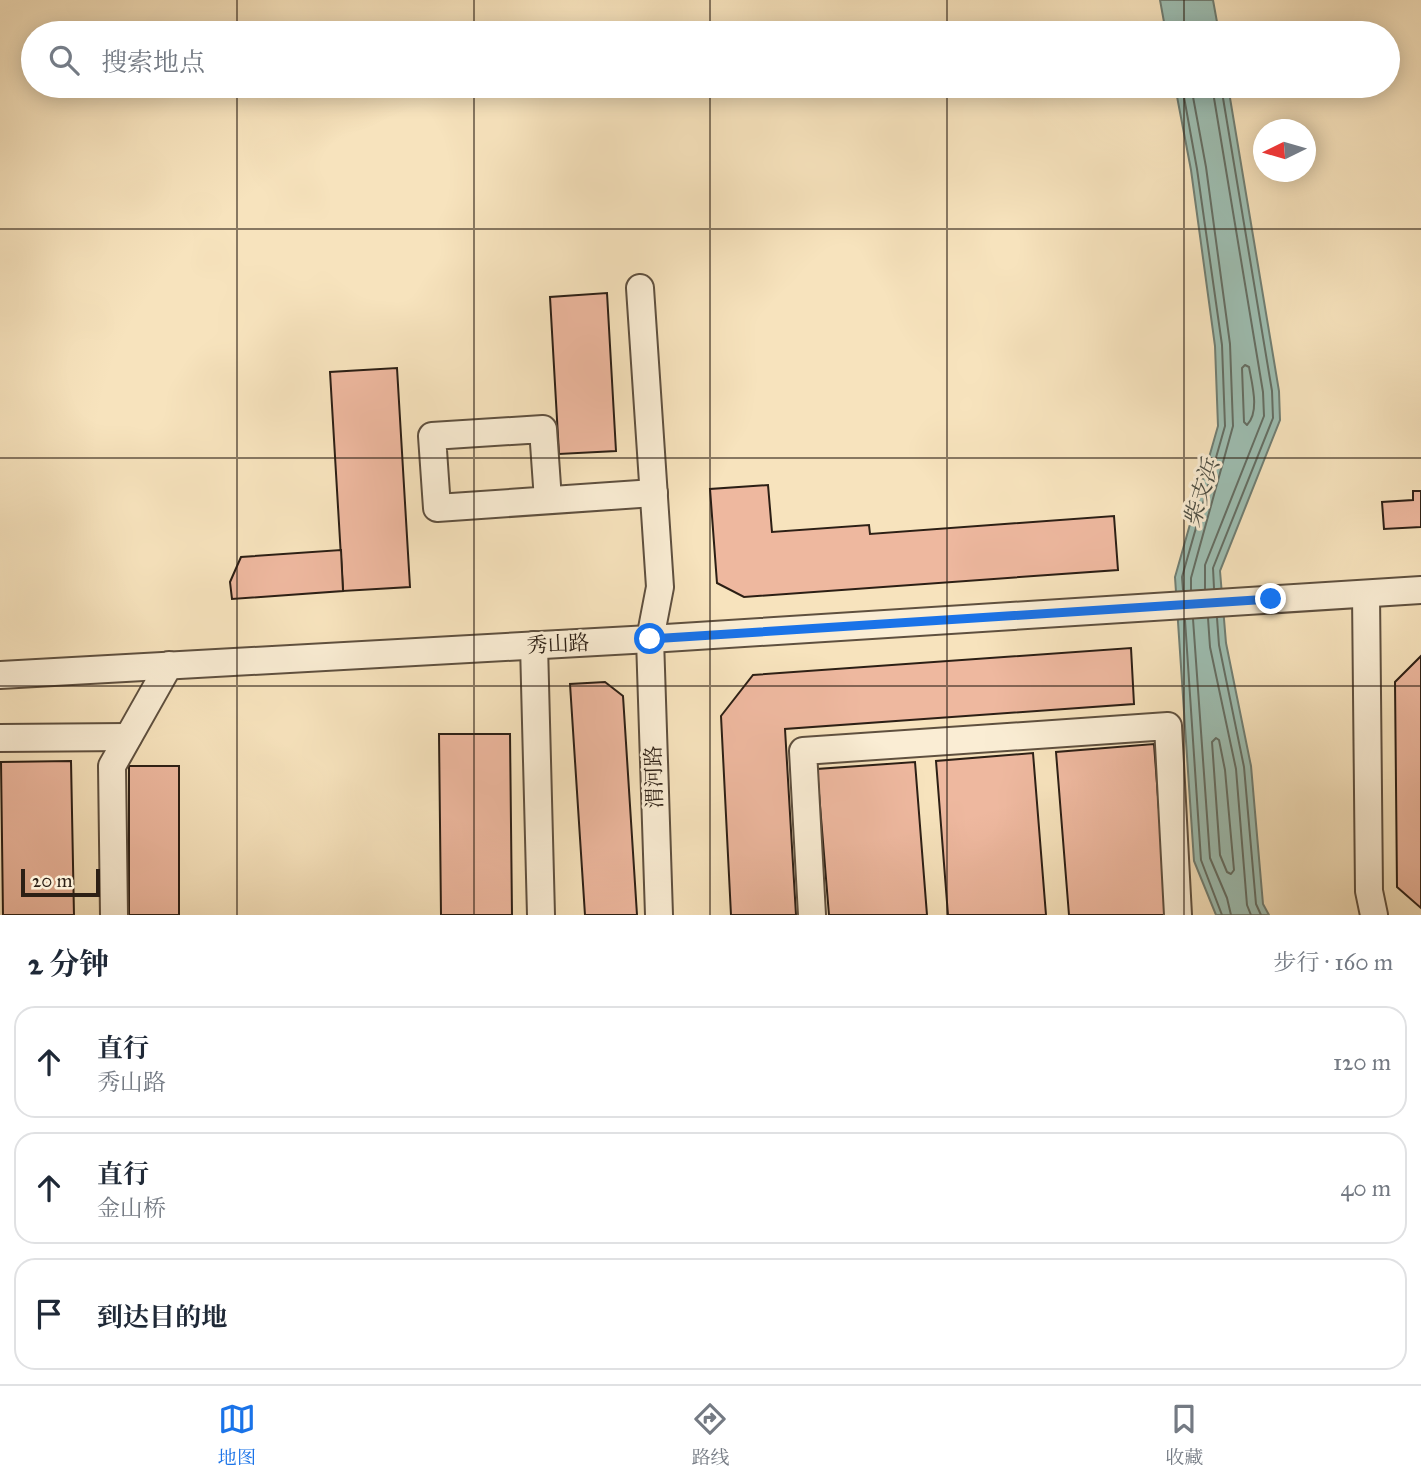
<!DOCTYPE html>
<html lang="zh">
<meta charset="utf-8">
<style>
body{margin:0;font-family:"IM FELL Great Primer","Noto Serif SC",serif;background:#f2f2f3;color:#1f2937}
.compass{position:absolute;left:1253px;top:119px;width:63px;height:63px;border-radius:50%;background:#fff;box-shadow:0 4px 18px #0003;rotate:265deg}
.scale{position:absolute;left:21px;bottom:18px;width:79px;box-sizing:border-box;padding-left:7px;border:4px solid #2c1f15;border-top:0;font-size:19px;line-height:24px;white-space:nowrap;color:#2c1f15;-webkit-text-stroke:5px #faedd4;paint-order:stroke}
.stop{position:absolute;width:21px;height:21px;margin:-16px;border:5px solid #1a73e8;border-radius:50%;background:#fff}
.stop.end{background:#1a73e8;border-color:#fff;box-shadow:0 2px 7px #0008}
.list{margin:0;padding:0;list-style:none}
h2{display:flex;justify-content:space-between;align-items:center;height:91px;margin:0;padding:0 28px;font-size:30px}
h2 small{font-size:23px;font-weight:400;color:#747a83}
.list li{display:grid;grid-template-columns:46px 1fr auto;gap:21px;align-items:center;box-sizing:border-box;height:112px;margin:0 14px 14px;padding:0 14px;border:2px solid #e0e1e3;border-radius:21px}
.list b{display:block;font-size:26px;white-space:nowrap}
.list p{margin:0;font-size:23px;white-space:nowrap;color:#747a83}
.list em{font-size:23px;font-style:normal;color:#747a83}
.icon{flex:none;width:38px;height:38px;fill:none;stroke:currentColor;stroke-width:2;stroke-linecap:round;stroke-linejoin:round}
.map{position:relative;flex:none;width:1421px;height:915px;overflow:hidden}
.search{position:absolute;background:#fff;box-shadow:0 4px 18px #0003;left:21px;right:21px;top:21px;height:77px;display:flex;align-items:center;gap:18px;box-sizing:border-box;padding:0 24px;border-radius:38px;color:#747a83;font-size:26px}
.sheet{height:469px;background:#fff}
nav{display:flex;justify-content:space-around;align-items:center;box-sizing:border-box;height:98px;border-top:2px solid #e0e1e3;background:#fff;font-size:19px;color:#747a83}
nav a{display:grid;justify-items:center;gap:4px}
nav .on{color:#1a73e8}
.map>svg:first-child{display:block}
</style>
<div class="map">
<svg width="1421" height="915" viewBox="0 0 1421 915">
<rect width="100%" height="100%" fill="#f7e3bd"/>
<filter id="stains"><feTurbulence type="fractalNoise" baseFrequency=".00286" numOctaves="4"/><feColorMatrix values="0 0 0 0 .2 0 0 0 0 .09 0 0 0 0 .02 0 0 0 .5 -.17"/></filter>
<radialGradient id="worn" r=".72"><stop offset=".6" stop-color="#630" stop-opacity="0"/><stop offset="1" stop-color="#630" stop-opacity=".3"/></radialGradient>
<g fill="#9dbeb2" stroke="#707e73" stroke-width="2">
<polygon points="1160,0 1213,0 1219,33 1166,33"/>
<polygon points="1175,86 1228,86 1279,391 1280,420 1220,571 1226,643 1251,766 1263,904 1269,915 1216,915 1194,861 1175,577 1218,426 1215,346 1191,170"/>
</g>
<g fill="none" stroke-linecap="round" stroke-linejoin="round">
<g stroke="#646e64" stroke-width="2">
<polyline points="1182,86 1197,169 1222,345 1225,426 1182,577 1183,590"/>
<path d="M1245,365L1249,367C1252,384 1260,412 1247,425L1244,422L1242,368Z"/>
<polyline points="1214,588 1213,568 1273,418 1272,391 1221,86"/>
<polyline points="1205,589 1205,565 1264,416 1263,392 1212,86"/>
<polyline points="1191,590 1191,578 1233,426 1230,344 1206,167 1191,86"/>
<polyline points="1208,618 1210,647 1236,769 1247,905 1251,915"/>
<polyline points="1217,618 1219,645 1244,767 1256,904 1261,915"/>
<polyline points="1193,619 1210,858 1227,898 1231,915"/>
<polyline points="1185,620 1201,860 1222,915"/>
<polygon points="1216,738 1219,740 1225,770 1234,870 1231,874 1227,872 1220,855 1212,742"/>
</g>
</g>
<g fill="#eeb89f" stroke="#2c1f15" stroke-width="2">
<polygon points="607,293 616,451 559,454 550,297"/>
<polygon points="397,368 410,587 343,591 330,372"/>
<polygon points="768,485 772,532 869,525 870,534 1114,516 1118,570 744,597 717,583 710,489"/>
<polygon points="1413,491 1421,491 1421,527 1384,529 1382,502 1413,500"/>
<polygon points="341,550 343,591 232,599 230,582 241,557"/>
<polygon points="1131,648 1134,704 785,729 796,915 731,915 721,716 753,675"/>
<polygon points="1421,656 1421,908 1397,887 1395,682"/>
<polygon points="605,682 623,696 637,915 585,915 570,684"/>
<polygon points="439,734 510,734 512,915 441,915"/>
<polygon points="1154,744 1167,915 1069,915 1056,752"/>
<polygon points="1033,753 1046,915 948,915 936,761"/>
<polygon points="71,761 74,915 3,915 1,762"/>
<polygon points="915,762 927,915 829,915 817,769"/>
<rect x="129" y="766" width="50" height="149"/>
</g>
<g fill="none" stroke-linecap="round" stroke-linejoin="round">
<defs>
<g id="minor">
<polyline points="640,288 660,587 650,639 659,915"/>
<polyline points="548,500 543,429 432,436 437,508 654,493"/>
<polyline points="1366,594 1369,891 1374,915"/>
<polyline points="534,645 541,915"/>
<polyline points="0,675 650,639 1421,590"/>
<polyline points="0,738 128,737"/>
<polyline points="114,915 112,766 169,665"/>
<polyline points="812,915 803,751 1168,726 1178,915"/>
</g>
</defs>
<use href="#minor" stroke="#5f503f" stroke-width="30"/>
<use href="#minor" stroke="#faedd4" stroke-width="26"/>
</g>
<g fill="none" stroke-linecap="round" stroke-linejoin="round">
<polyline stroke="#1a73e8" stroke-width="9" points="650,639 1271,599"/>
</g>
<path fill="none" stroke="#2c1f15" stroke-width="2" stroke-opacity="0.55" d="M237,0V33M474,0V33M710,0V33M947,0V33M1184,0V33M237,86V915M474,86V915M710,86V915M947,86V915M1184,86V915M0,229H1421M0,458H1421M0,686H1421"/>
<g text-anchor="middle" dominant-baseline="central" stroke-width="6" stroke-linejoin="round" paint-order="stroke">
<g font-size="21" fill="#2c1f15" stroke="#faedd4">
<text transform="translate(558 644) rotate(-3)">秀山路</text>
<text transform="translate(654 777) rotate(-92)">渭河路</text>
</g>
<g font-size="23" font-style="italic" fill="#4e4f44" stroke="#faedd4">
<text transform="translate(1201 493) rotate(-73)">柴支浜</text>
</g>
</g>
<rect width="100%" height="100%" filter="url(#stains)"/>
<rect width="100%" height="100%" fill="url(#worn)"/>
</svg>
<svg class="compass" viewBox="-18 -18 36 36"><path d="M0-13l5 13h-10z" fill="#e53935"/><path d="M0 13l5-13h-10z" fill="#747a83"/></svg>
<div class="scale">20 m</div>
<div class="stop" style="left:650px;top:639px"></div>
<div class="stop end" style="left:1271px;top:599px"></div>
<div class="search"><svg class="icon" aria-label="search" viewBox="0 0 24 24"><circle cx="10" cy="10" r="6"/><path d="M15 15l6 6"/></svg>搜索地点</div>
</div>
<section class="sheet">
<h2>2 分钟<small>步行 · 160 m</small></h2>
<ul class="list">
<li><svg class="icon" aria-label="ahead" viewBox="0 0 24 24"><path d="M12 20V5M6 11l6-6 6 6"/></svg><div><b>直行</b><p>秀山路</p></div><em>120 m</em></li>
<li><svg class="icon" aria-label="ahead" viewBox="0 0 24 24"><path d="M12 20V5M6 11l6-6 6 6"/></svg><div><b>直行</b><p>金山桥</p></div><em>40 m</em></li>
<li><svg class="icon" aria-label="arrive" viewBox="0 0 24 24"><path d="M6 21V4h12l-3 4 3 4H6"/></svg><div><b>到达目的地</b></div></li>
</ul>
</section>
<nav>
<a class="on"><svg class="icon" aria-label="map" viewBox="0 0 24 24"><path d="M3 6l6-2 6 2 6-2v14l-6 2-6-2-6 2zM9 4v14M15 6v14"/></svg>地图</a>
<a><svg class="icon" aria-label="directions" viewBox="0 0 24 24"><path d="M12 3l9 9-9 9-9-9zM9 14v-3h6M13 9l2 2-2 2"/></svg>路线</a>
<a><svg class="icon" aria-label="saved" viewBox="0 0 24 24"><path d="M7 4h10v16l-5-4-5 4z"/></svg>收藏</a>
</nav>
